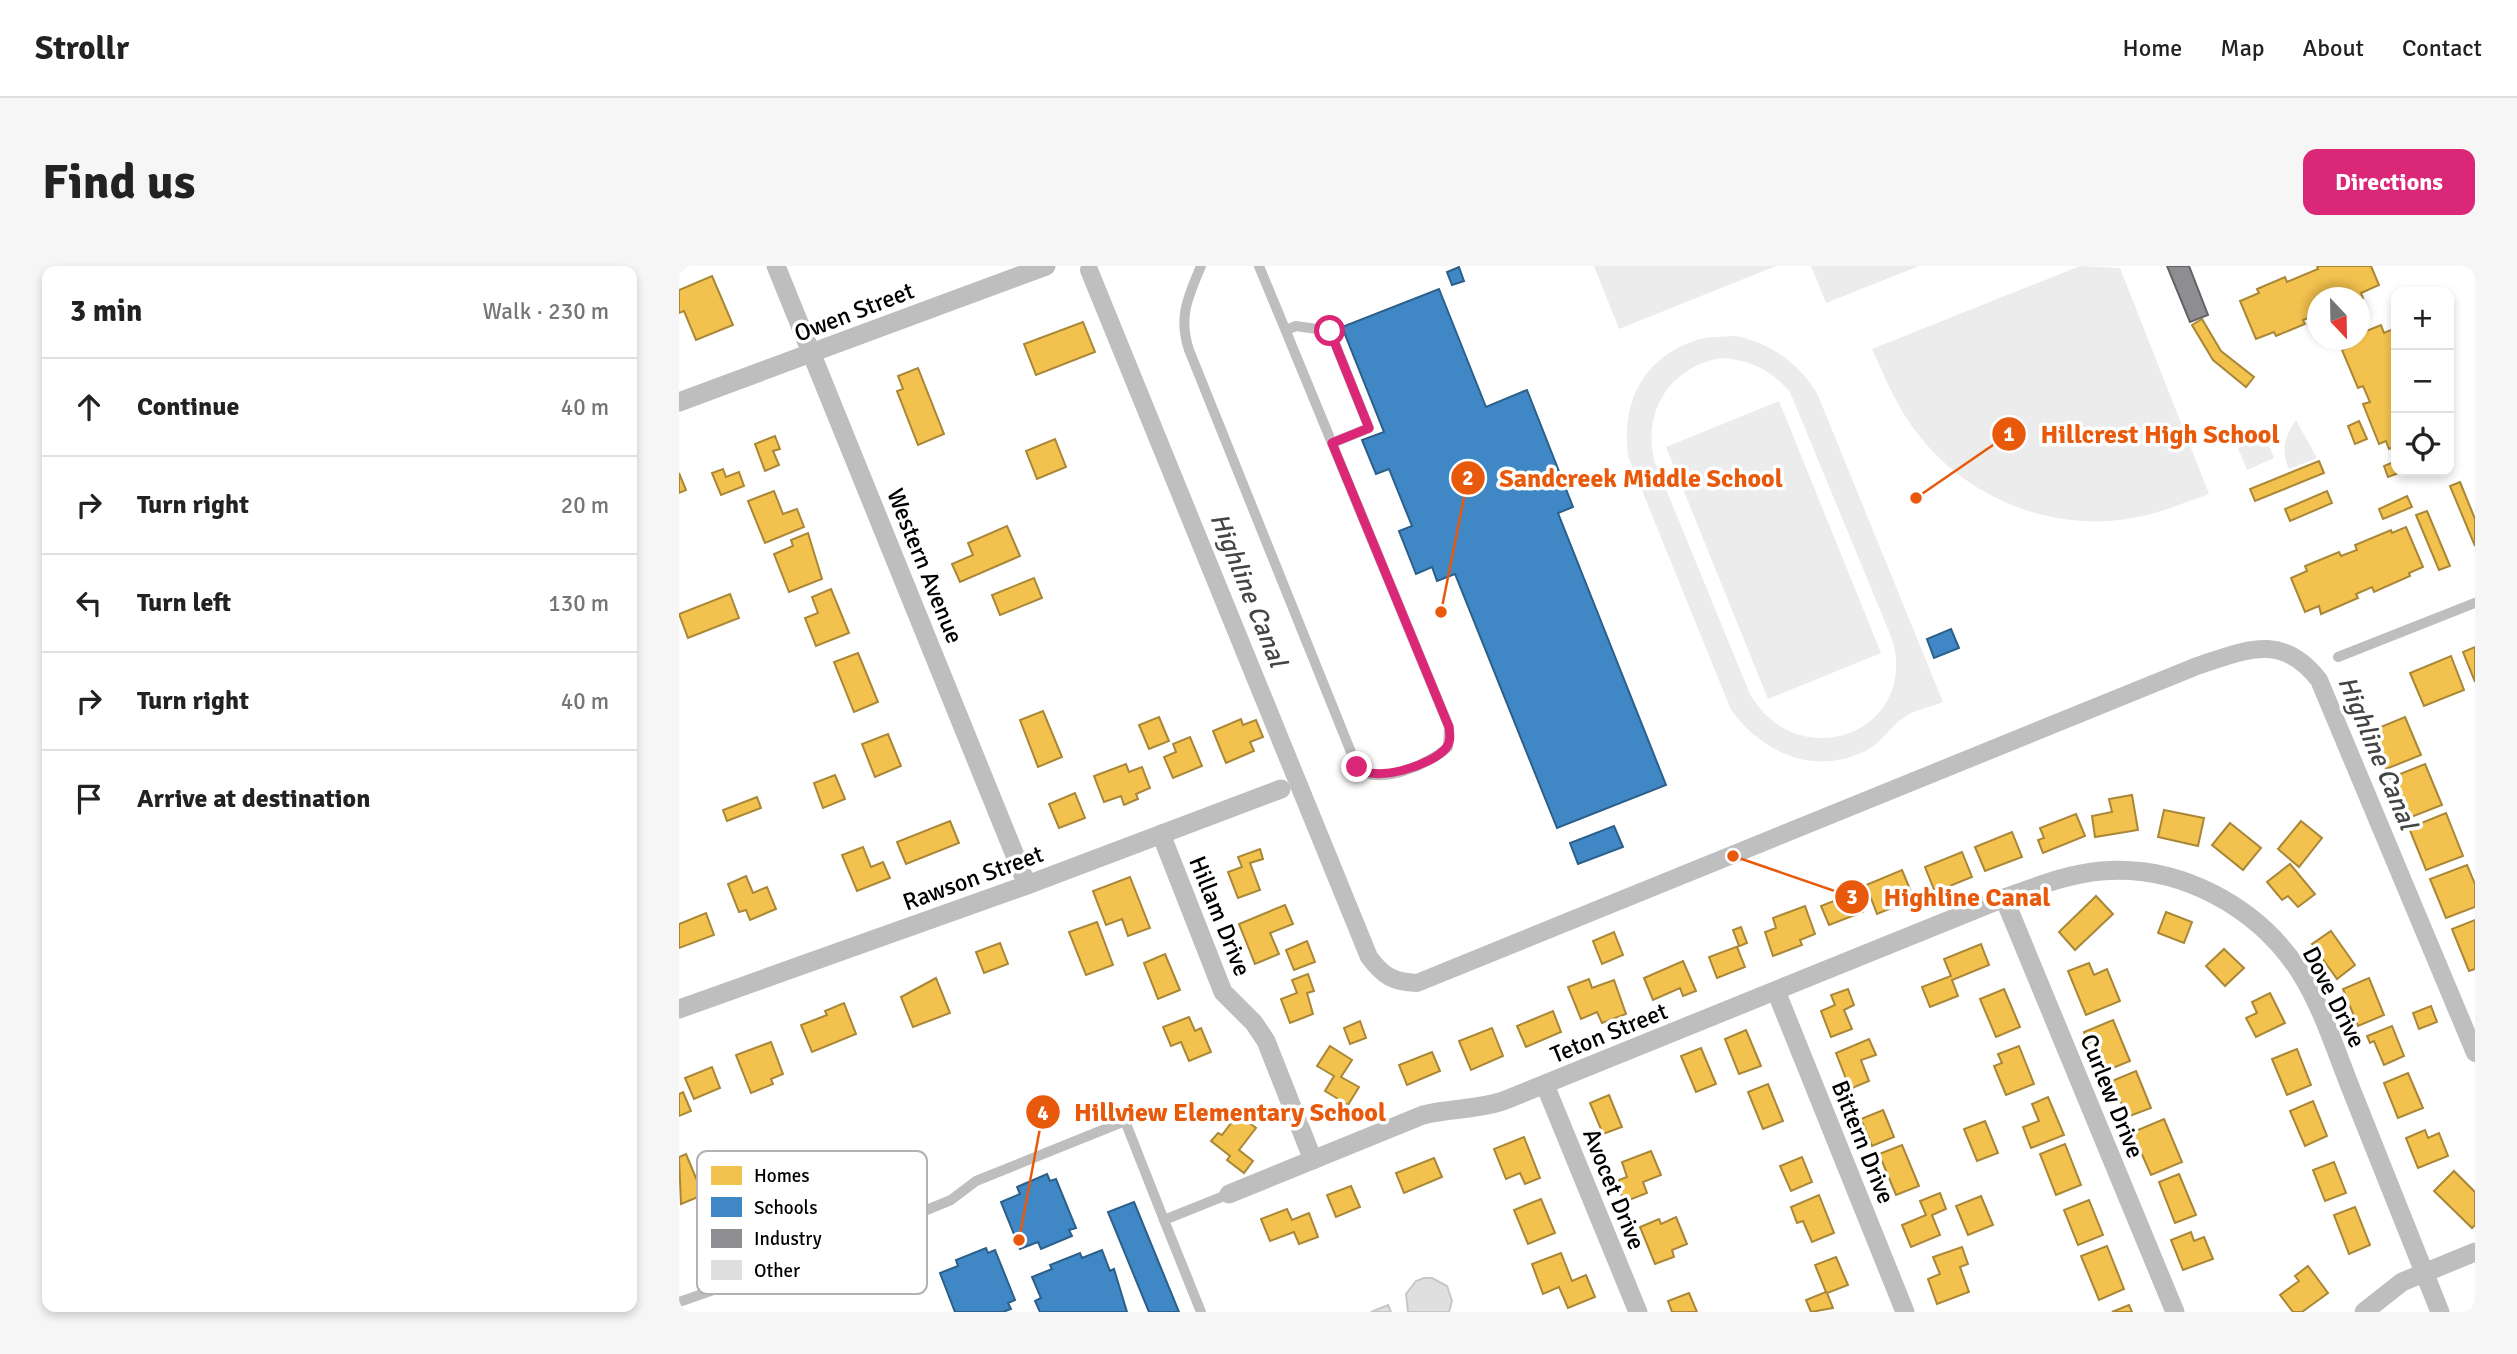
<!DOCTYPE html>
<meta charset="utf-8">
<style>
body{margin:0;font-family:Signika,sans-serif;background:#f6f6f6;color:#222}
.controls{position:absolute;right:21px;top:21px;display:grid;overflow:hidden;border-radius:14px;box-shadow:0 4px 10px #0003}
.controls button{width:63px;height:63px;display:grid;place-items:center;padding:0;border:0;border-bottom:2px solid #e0e0e0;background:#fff;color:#222;font:35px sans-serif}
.compass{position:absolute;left:1628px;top:21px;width:63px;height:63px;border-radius:50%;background:#fff;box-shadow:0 4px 10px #0003;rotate:158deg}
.stop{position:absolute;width:21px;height:21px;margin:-16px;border:5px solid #db2777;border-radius:50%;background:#fff}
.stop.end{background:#db2777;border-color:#fff;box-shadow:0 2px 7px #0008}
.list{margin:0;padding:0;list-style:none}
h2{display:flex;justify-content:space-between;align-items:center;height:91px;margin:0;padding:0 28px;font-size:30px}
h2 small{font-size:23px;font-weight:400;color:#767676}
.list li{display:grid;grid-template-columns:46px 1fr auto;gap:21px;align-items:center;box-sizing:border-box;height:98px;padding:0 28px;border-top:2px solid #e0e0e0}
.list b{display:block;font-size:26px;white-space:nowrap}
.list em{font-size:23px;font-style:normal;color:#767676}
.icon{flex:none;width:38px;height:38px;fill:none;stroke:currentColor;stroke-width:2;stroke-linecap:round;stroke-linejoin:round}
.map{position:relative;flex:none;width:1796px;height:1046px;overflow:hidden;border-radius:14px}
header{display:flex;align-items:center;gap:42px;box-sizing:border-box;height:98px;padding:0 35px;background:#fff;border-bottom:2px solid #e0e0e0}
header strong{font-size:33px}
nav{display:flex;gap:38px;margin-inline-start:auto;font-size:24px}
.intro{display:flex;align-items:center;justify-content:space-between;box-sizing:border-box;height:168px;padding:0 42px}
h1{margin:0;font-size:49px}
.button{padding:18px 32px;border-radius:14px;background:#db2777;color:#fff;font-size:24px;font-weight:700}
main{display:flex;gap:42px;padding:0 42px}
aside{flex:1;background:#fff;border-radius:14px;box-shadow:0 4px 10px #0003}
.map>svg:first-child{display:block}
</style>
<header>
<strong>Strollr</strong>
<nav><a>Home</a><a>Map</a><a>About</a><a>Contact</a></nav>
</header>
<div class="intro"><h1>Find us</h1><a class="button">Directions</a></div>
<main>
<aside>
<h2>3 min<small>Walk · 230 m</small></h2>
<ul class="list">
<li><svg class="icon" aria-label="ahead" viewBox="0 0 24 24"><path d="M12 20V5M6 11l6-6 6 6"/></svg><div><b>Continue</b></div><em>40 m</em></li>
<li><svg class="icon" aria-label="right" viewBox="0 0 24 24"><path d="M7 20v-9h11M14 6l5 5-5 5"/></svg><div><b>Turn right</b></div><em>20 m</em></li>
<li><svg class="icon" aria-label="left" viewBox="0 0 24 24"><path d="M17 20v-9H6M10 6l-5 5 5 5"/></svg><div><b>Turn left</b></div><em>130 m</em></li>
<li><svg class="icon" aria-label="right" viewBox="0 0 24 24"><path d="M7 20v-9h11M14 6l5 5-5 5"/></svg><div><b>Turn right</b></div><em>40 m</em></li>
<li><svg class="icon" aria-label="arrive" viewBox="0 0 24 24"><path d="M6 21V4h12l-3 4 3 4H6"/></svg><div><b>Arrive at destination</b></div></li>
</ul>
</aside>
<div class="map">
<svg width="1796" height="1046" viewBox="0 0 1796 1046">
<rect width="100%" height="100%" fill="#fff"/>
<g fill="#ececec" fill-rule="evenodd">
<polygon points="915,0 1097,0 940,63"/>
<polygon points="1132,0 1240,0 1147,37"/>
<path d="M1401,0L1441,2L1530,228C1509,235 1489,244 1468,249C1386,270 1295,238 1242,172C1220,146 1207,114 1193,83Z"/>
<path d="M1057,70C1093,78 1118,96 1138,127L1264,436C1252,441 1235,444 1224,452C1211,461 1203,476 1188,484C1137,511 1083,487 1052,444L949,190C942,136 964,91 1018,74C1030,70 1045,71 1057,70ZM1042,92C1071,94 1091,103 1111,126L1213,373C1241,466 1119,512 1071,428L975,194C964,144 991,101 1042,92Z"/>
<polygon points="1100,135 1202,387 1089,433 987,181"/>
<path d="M1617,154L1638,192L1610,203C1601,184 1606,170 1617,154Z"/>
<polygon points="1587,171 1595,192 1568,204 1559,182"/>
</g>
<g fill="#f2c14e" stroke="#a98737" stroke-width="2">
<polygon points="1638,0 1692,0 1700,19 1682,27 1684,32 1680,34 1638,32 1638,48 1624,54 1626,58 1597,70 1595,66 1577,73 1561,35 1580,27 1578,23 1606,11 1608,16 1639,3"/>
<polygon points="33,10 54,59 17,74 5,45 0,47 0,24"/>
<polygon points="1523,53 1542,85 1575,111 1567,121 1534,94 1513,59"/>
<polygon points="404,56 416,86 357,109 345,78"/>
<polygon points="1702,59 1705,67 1714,63 1717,72 1717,180 1710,183 1707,175 1700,178 1684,138 1691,136 1684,120 1679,122 1663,84 1670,81 1666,74 1680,74 1680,68"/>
<polygon points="239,102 265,168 239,179 218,125 224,123 219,110"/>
<polygon points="1680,155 1688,173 1676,178 1669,160"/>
<polygon points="96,170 101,183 94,185 100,199 86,205 76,178"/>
<polygon points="376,173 387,201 358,213 347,185"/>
<polygon points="1640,195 1645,207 1576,235 1571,223"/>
<polygon points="1717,195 1717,205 1725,205 1709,211 1705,200"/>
<polygon points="44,203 47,211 60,206 65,220 42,229 33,207"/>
<polygon points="0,207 7,224 0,227"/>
<polygon points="1781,216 1796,253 1796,280 1771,220"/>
<polygon points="95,225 104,248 118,243 125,261 86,277 69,235"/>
<polygon points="1648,225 1653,237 1611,255 1606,243"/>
<polygon points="1728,230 1733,241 1704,253 1700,243"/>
<polygon points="1748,245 1771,300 1760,304 1737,249"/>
<polygon points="328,260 341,290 281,316 273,298 294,289 289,277"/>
<polygon points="1727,261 1744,301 1730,307 1731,310 1695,326 1693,321 1677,328 1679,332 1642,348 1640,340 1626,346 1612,312 1628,305 1626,300 1660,286 1662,290 1678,284 1676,279 1712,264 1713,267"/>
<polygon points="129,267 143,313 110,326 95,288 114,280 112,274"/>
<polygon points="355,312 363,332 321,349 313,329"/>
<polygon points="152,323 170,367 137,380 126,352 139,347 133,331"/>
<polygon points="51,328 60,352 9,372 0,348"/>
<polygon points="1796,381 1796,416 1784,386"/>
<polygon points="179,387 199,436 175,446 155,396"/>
<polygon points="1772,390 1785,424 1745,440 1731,407"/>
<polygon points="364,445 383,491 359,501 341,454"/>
<polygon points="480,451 490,475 470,483 460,459"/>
<polygon points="1726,451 1742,489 1707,503 1692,465"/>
<polygon points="562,453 564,459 577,454 584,471 571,476 575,485 547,497 534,465"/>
<polygon points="209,468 222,500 196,511 183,478"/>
<polygon points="511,471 523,500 494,512 485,491 497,486 494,478"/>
<polygon points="447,498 450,506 463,501 471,522 457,528 459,533 445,539 442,530 425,536 415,510"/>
<polygon points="1746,498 1763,539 1727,553 1711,512"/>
<polygon points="156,509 166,533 144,542 135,517"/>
<polygon points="396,527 406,552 380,562 370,538"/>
<polygon points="1453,529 1459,564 1416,571 1413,550 1433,546 1430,533"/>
<polygon points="78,531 82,542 48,555 44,544"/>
<polygon points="1485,544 1525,552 1519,580 1479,571"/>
<polygon points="1767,547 1784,590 1747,604 1730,562"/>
<polygon points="1397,548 1406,570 1364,587 1359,574 1365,572 1361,562"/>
<polygon points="271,555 280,577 227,598 218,576"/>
<polygon points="1622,555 1643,572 1620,601 1599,583"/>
<polygon points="1551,557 1582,582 1564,604 1533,579"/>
<polygon points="1333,566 1343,591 1306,605 1296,581"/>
<polygon points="184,581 192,601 204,596 211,612 178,625 163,589"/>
<polygon points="581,583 584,593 571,597 581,624 559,632 549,606 563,601 559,591"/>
<polygon points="1283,586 1293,611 1256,626 1246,601"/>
<polygon points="1611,598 1636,628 1619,641 1609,630 1603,634 1588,616"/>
<polygon points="1788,599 1796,618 1796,641 1767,652 1751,613"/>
<polygon points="1223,604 1235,633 1198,648 1187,619"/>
<polygon points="67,610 74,627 88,621 97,643 71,654 67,644 60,646 49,618"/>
<polygon points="451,611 471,662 449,670 443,653 427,659 414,625"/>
<polygon points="1172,618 1184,646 1150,659 1142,640 1165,631 1162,622"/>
<polygon points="1417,630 1434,648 1396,684 1380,666"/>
<polygon points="606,639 614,658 591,667 600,688 576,698 560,658"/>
<polygon points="1126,640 1136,668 1121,674 1123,679 1094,690 1086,666 1097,662 1094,652"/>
<polygon points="1487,646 1513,656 1505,677 1479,667"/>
<polygon points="27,647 35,669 0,682 0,658"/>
<polygon points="1796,654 1796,703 1790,705 1773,663"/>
<polygon points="418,656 434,699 407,709 390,666"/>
<polygon points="1062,661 1068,677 1058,681 1066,701 1038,712 1030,691 1060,680 1054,664"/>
<polygon points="1652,665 1676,699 1658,713 1633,678"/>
<polygon points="935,666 944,689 923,698 914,675"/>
<polygon points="628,675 636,696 615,704 607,684"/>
<polygon points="321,677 329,698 305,707 297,686"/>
<polygon points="1302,678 1310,699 1273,714 1279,730 1251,741 1243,721 1272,710 1265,693"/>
<polygon points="1545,683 1565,702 1546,720 1527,700"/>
<polygon points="486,688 501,724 479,733 465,697"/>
<polygon points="1004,695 1017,725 1004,730 1001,722 974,734 965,712"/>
<polygon points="1410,697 1415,709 1428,703 1441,735 1407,749 1389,705"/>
<polygon points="629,708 635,725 628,727 634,748 611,757 602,733 618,727 613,714"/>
<polygon points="257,712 271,747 234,761 222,731"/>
<polygon points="1690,712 1705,749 1679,760 1664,723"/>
<polygon points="910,713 913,722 935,714 947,748 923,757 918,746 902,753 889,721"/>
<polygon points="1169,723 1175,739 1165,744 1173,763 1152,771 1142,745 1156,739 1152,729"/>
<polygon points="1325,723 1341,761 1317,771 1301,733"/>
<polygon points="1591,727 1606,757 1577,771 1567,752 1578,747 1573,736"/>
<polygon points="165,737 177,768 133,786 122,759 148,749 146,745"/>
<polygon points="1752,740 1758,756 1740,763 1734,747"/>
<polygon points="874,745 882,766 847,781 838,760"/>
<polygon points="510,751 516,765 522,762 532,786 510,795 502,776 492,780 484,761"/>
<polygon points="1434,754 1451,795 1429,804 1417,774 1409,777 1405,766"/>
<polygon points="681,755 687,772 671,778 665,762"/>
<polygon points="1713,760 1725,790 1705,799 1695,775 1691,777 1688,770"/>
<polygon points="813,762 824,790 792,804 780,775"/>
<polygon points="1067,764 1082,800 1060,808 1046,773"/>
<polygon points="1190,773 1197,789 1182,794 1190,815 1171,823 1157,787"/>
<polygon points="92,776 104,808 92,813 94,818 72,827 57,789"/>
<polygon points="651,780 673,794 662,811 680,821 669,839 646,825 655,810 638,800"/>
<polygon points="1340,780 1355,818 1327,829 1315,800 1323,797 1319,788"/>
<polygon points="1022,782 1037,818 1017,826 1002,790"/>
<polygon points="1618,783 1632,819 1608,829 1593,793"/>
<polygon points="753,786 761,805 728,819 720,799"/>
<polygon points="33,801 41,822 15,833 6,812"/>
<polygon points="1457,805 1472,842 1448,851 1433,815"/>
<polygon points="1729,807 1744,842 1719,852 1705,817"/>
<polygon points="1089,818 1104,855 1084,863 1069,826"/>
<polygon points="4,826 12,845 0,850 0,828"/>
<polygon points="930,829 943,861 924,868 911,837"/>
<polygon points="1369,831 1385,869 1352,882 1344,861 1360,855 1353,838"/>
<polygon points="1634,835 1648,870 1626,880 1611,845"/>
<polygon points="1204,844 1215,871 1193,880 1182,853"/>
<polygon points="559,848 577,862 560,884 574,895 565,907 548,894 551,890 532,875 539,867 543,869"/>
<polygon points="1485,853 1503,896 1472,909 1458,877 1452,880 1447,869"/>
<polygon points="1306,855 1319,887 1298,895 1285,863"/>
<polygon points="1746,864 1749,872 1760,867 1769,890 1739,902 1727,872"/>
<polygon points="845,871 861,912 846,918 841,907 827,913 815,883"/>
<polygon points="1386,878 1402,919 1377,929 1361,888"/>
<polygon points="1223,879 1240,920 1217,929 1200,888"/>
<polygon points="972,885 982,909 964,916 968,927 945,936 937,915 948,911 943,896"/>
<polygon points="7,888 24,929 2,938 0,891"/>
<polygon points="1123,891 1133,916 1112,925 1101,900"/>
<polygon points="755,892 763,911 725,927 717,907"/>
<polygon points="1655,896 1667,927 1646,935 1634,904"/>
<polygon points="1775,905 1796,926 1796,959 1793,962 1755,925"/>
<polygon points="1500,908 1517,949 1496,957 1480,916"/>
<polygon points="672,920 681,941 657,951 648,929"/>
<polygon points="1261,927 1267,943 1253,949 1261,969 1232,981 1223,959 1247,949 1241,935"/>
<polygon points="1140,929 1155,967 1133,976 1124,955 1118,957 1112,941"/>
<polygon points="1302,930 1314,959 1289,969 1277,940"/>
<polygon points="862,933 876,967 849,978 835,944"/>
<polygon points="1410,934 1424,969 1399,979 1385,944"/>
<polygon points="1676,941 1691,979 1670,988 1655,949"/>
<polygon points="608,943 613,954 630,947 639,971 620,978 615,966 591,975 582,953"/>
<polygon points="997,951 1008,978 993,984 995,991 976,998 961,961 980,953 982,958"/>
<polygon points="1512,966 1515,975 1525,971 1534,993 1504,1004 1492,974"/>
<polygon points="1428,980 1445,1023 1420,1034 1402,990"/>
<polygon points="1283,981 1289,998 1281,1001 1290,1026 1258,1038 1249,1013 1261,1008 1254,991"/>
<polygon points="882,987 893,1015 907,1009 916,1031 889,1042 880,1021 864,1028 853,998"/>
<polygon points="1157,991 1169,1019 1148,1027 1154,1042 1132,1046 1127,1034 1147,1026 1136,999"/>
<polygon points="1629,1000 1649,1027 1623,1046 1614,1046 1601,1029 1620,1015 1616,1010"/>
<polygon points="1010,1027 1018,1046 993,1046 989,1035"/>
<polygon points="1450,1039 1453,1046 1433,1046"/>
</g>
<g fill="#3f88c5" stroke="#2c5f8a" stroke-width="2">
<polygon points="780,1 785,15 773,19 768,6"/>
<polygon points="760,23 807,141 848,124 894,241 879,247 987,519 878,562 776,308 758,315 753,301 737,308 720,265 733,260 710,203 697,208 683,174 705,166 663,61"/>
<polygon points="1272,363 1280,382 1255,392 1248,373"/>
<polygon points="935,560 944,581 899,598 891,577"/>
<polygon points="368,908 371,915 377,913 397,962 390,964 393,970 362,983 359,976 341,983 322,936 341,928 338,921"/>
<polygon points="455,936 500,1046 470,1046 429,946"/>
<polygon points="307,982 309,987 316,984 336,1034 329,1037 332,1043 324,1046 276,1046 261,1007 279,1000 277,994"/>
<polygon points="423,984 431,1005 435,1003 448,1046 361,1046 356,1035 362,1032 353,1011 373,1003 371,999 401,987 403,992"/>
</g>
<polygon fill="#8d8d92" stroke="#636366" stroke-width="2" points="1488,0 1510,0 1529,49 1511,56"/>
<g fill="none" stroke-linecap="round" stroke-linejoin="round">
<path stroke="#bfbfbf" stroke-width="18" d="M410,4L690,691C704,710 714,716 738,717L1518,400C1567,384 1603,366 1640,414L1796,787"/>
</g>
<g fill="#dfdfdf" stroke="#c7c7c7" stroke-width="2">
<polygon points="745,1012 753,1012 768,1020 773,1035 770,1046 729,1046 727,1028 737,1015"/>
<polygon points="709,1039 712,1046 692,1046"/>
</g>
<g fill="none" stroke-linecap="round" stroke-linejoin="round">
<g stroke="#bebebe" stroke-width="10">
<path d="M522,0C509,31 499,51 510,84L678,501C697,522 751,498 769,481L770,461L580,0"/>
<polyline points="607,64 617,60 651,65 690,162 653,177"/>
<polyline points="1659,391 1796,337"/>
<polyline points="0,1036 150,984 272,934 297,915 446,855 485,954"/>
<polyline points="522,1046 485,954 550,928"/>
</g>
<g stroke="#bebebe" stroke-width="19">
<polyline points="97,0 348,619"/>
<polyline points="0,136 367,0"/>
<polyline points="482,568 544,726 575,757 587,775 634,894"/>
<polyline points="1325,632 1496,1046"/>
<polyline points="1097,725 1226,1046"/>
<polyline points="0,743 348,619 602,523"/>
<polyline points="866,819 959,1046"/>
<path d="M550,928L744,849C771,842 797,844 824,835L1325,632C1357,621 1388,608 1422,605C1501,598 1579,641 1621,706C1645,744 1659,792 1676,833C1704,904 1732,975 1761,1046"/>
<polyline points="1685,1046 1723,1016 1796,986"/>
</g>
</g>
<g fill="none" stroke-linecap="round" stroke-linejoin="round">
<path stroke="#db2777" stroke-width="9" d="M651,65L690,162L653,177L770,461C771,469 772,476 767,482C754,499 694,518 678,501"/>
</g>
<g text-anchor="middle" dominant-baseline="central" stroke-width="7" stroke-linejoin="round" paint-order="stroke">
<g font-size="24" fill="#000" stroke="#fff">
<text transform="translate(175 46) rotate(-21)">Owen Street</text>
<text transform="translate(246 300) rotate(68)">Western Avenue</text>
<text transform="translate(294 612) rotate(-20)">Rawson Street</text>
<text transform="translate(541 650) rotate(68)">Hillam Drive</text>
<text transform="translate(1655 731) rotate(63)">Dove Drive</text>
<text transform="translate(930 767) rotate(-22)">Teton Street</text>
<text transform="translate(1433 830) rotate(68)">Curlew Drive</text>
<text transform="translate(1184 876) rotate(68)">Bittern Drive</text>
<text transform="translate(935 923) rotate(68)">Avocet Drive</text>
</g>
<g font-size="26" font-style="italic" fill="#444" stroke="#fff">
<text transform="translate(569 324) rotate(68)">Highline Canal</text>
<text transform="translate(1698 487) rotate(67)">Highline Canal</text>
</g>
</g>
<rect x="18" y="885" width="230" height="143" rx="10" fill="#fff" stroke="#b2b2b2" stroke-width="2"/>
<rect x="32" y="900" width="31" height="19" fill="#f2c14e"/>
<rect x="32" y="931" width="31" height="20" fill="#3f88c5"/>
<rect x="32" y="963" width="31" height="19" fill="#8d8d92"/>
<rect x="32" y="994" width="31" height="20" fill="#dfdfdf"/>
<g font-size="19" fill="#000">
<text x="75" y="916">Homes</text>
<text x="75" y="948">Schools</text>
<text x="75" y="979">Industry</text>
<text x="75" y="1011">Other</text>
</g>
<path fill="none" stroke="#e8590c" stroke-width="2.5" d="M1237 232L1330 168M762 346L789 212M1054 590L1173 631M340 974L364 846"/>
<g fill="#e8590c" stroke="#fff" stroke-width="2.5">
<circle cx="1237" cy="232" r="7"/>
<circle cx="762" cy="346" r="7"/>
<circle cx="1054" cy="590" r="7"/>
<circle cx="340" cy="974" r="7"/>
<circle cx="1330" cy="168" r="18"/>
<circle cx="789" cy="212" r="18"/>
<circle cx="1173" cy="631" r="18"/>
<circle cx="364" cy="846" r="18"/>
</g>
<g font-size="21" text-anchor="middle" font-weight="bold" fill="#fff">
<text x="1330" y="175">1</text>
<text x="789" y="219">2</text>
<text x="1173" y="638">3</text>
<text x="364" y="854">4</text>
</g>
<g font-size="26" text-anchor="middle" font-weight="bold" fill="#e8590c" stroke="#fff" stroke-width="7" stroke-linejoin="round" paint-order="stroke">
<text x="1481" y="177">Hillcrest High School</text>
<text x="962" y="221">Sandcreek Middle School</text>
<text x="1288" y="640">Highline Canal</text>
<text x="551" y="855">Hillview Elementary School</text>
</g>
</svg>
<div class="controls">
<button>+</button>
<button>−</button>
<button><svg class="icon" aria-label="locate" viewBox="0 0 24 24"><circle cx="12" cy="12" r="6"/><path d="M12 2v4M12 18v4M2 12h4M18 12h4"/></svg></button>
</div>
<svg class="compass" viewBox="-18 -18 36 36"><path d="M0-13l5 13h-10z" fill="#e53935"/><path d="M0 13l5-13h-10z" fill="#767676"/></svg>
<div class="stop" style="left:651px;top:65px"></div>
<div class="stop end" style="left:678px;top:501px"></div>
</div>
</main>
